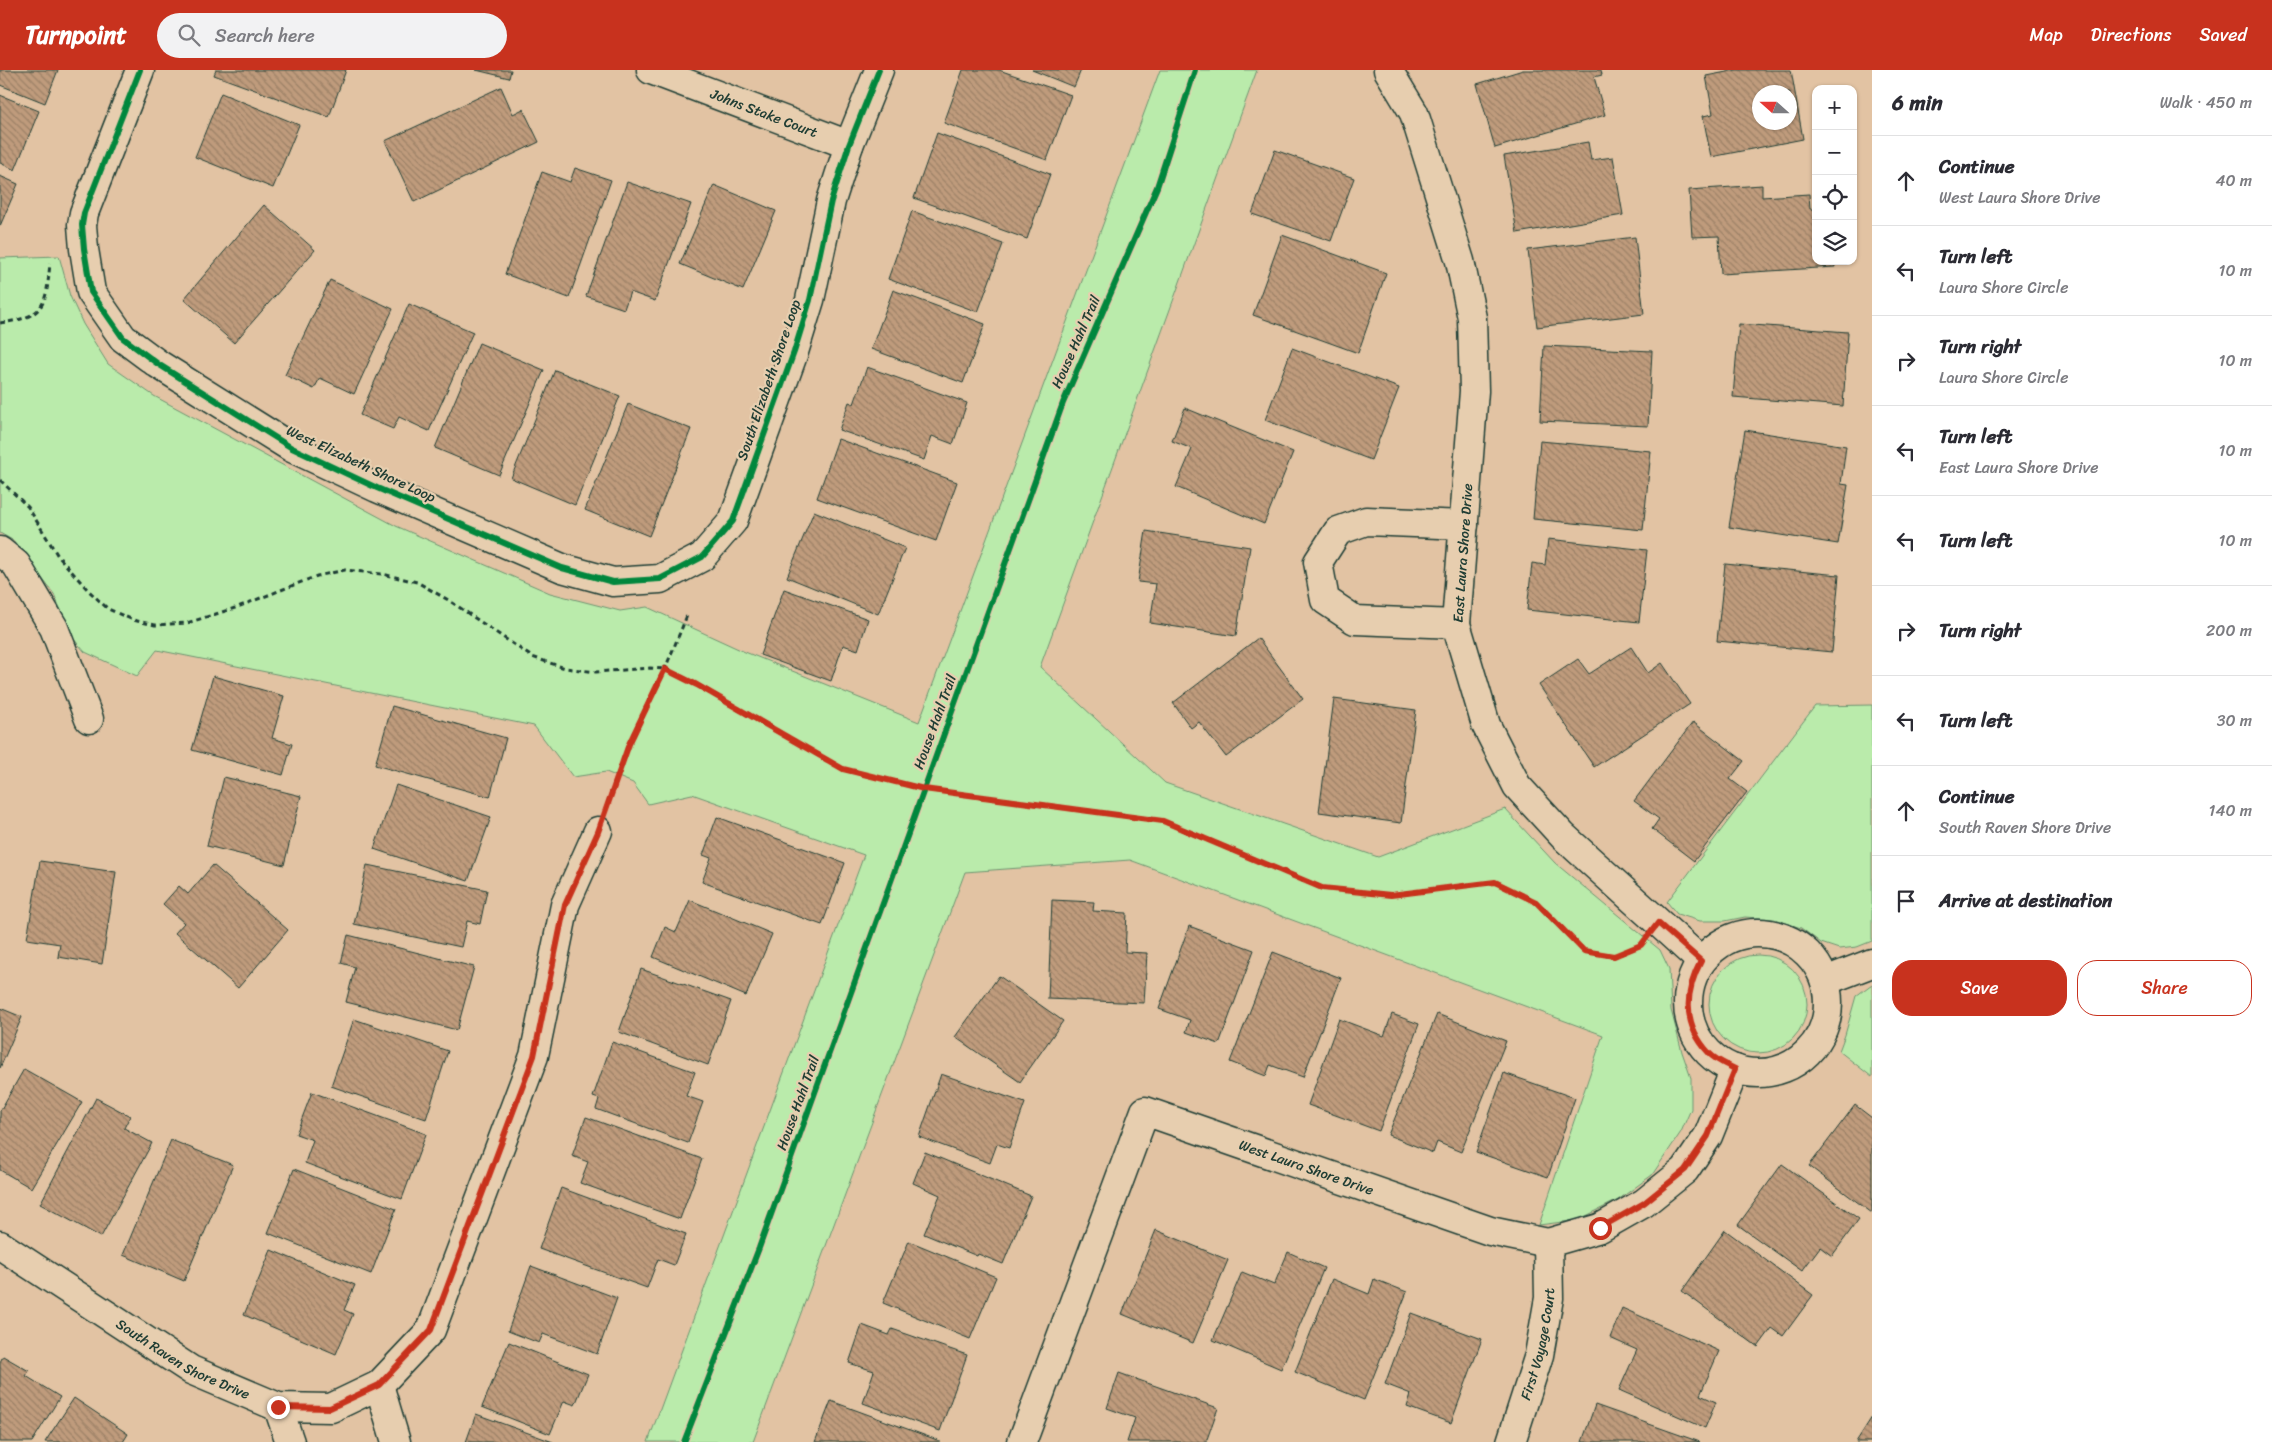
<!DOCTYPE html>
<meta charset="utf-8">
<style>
body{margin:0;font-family:Sriracha,sans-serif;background:#f2f2f3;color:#2b2b33}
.controls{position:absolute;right:15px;top:15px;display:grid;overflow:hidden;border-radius:10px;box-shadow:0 1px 4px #0004}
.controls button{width:45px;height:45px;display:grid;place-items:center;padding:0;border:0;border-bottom:1px solid #e1e1e2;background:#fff;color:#2b2b33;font:25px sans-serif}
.compass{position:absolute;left:1752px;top:15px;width:45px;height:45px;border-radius:50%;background:#fff;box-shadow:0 1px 4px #0004;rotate:291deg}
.stop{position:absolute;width:15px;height:15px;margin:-11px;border:4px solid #c8321e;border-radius:50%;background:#fff}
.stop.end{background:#c8321e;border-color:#fff;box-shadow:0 1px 5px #0008}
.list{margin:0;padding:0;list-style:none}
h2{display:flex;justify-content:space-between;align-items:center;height:65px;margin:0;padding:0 20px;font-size:21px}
h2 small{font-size:16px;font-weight:400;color:#7c7c81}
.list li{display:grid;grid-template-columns:32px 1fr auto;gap:15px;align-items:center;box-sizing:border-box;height:90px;padding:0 20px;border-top:1px solid #e1e1e2}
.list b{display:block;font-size:19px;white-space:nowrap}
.list p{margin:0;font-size:16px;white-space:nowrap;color:#7c7c81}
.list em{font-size:16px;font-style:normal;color:#7c7c81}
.actions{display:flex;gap:10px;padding:15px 20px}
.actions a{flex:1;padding:11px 0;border:1px solid #c8321e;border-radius:20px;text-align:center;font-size:18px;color:#c8321e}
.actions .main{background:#c8321e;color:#fff}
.icon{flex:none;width:28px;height:28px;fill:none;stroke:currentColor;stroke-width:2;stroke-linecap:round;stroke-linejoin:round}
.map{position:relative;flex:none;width:1872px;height:1372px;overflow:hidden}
header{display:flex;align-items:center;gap:30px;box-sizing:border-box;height:70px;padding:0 25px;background:#c8321e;color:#fff}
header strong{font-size:24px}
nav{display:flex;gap:28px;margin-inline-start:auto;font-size:18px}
.search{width:350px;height:45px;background:#f2f2f3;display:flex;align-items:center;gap:12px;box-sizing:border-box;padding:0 18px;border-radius:28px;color:#7c7c81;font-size:19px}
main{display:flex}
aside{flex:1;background:#fff}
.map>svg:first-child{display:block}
</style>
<header>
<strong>Turnpoint</strong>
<div class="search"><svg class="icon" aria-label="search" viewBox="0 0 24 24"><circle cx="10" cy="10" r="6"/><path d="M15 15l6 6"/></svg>Search here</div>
<nav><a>Map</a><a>Directions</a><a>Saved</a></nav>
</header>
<main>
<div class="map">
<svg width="1872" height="1372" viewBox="0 0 1872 1372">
<defs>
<pattern id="building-back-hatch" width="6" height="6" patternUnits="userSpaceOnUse" patternTransform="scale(1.25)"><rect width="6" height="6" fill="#bf9b7c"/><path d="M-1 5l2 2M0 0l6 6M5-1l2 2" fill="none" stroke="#9b8066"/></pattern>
</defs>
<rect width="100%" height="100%" fill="#e2c3a3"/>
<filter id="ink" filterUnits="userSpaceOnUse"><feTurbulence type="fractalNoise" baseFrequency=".02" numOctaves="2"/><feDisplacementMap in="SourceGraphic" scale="10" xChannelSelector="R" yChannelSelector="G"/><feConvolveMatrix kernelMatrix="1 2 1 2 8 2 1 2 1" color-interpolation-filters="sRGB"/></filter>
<g filter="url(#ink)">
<g fill="#baebab" stroke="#6c9470">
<polygon points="1160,0 1257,0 1040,597 1165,713 1378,787 1505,739 1555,793 1660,880 1669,899 1671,940 1682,982 1691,1008 1691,1039 1681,1062 1652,1105 1618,1130 1578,1150 1539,1155 1603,965 1130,790 965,802 753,1372 648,1372 864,785 692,724 648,734 633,713 606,702 573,707 534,656 157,580 137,606 85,582 72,567 54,524 14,471 0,463 0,188 59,186 70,226 83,254 108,294 154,326 396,456 550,523 620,541 647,537 745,582 919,652"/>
<polygon points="1872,635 1872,871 1857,877 1839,879 1821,873 1801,858 1774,849 1745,847 1725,851 1700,851 1677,844 1667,832 1815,636"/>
<circle cx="1758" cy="934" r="49"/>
<polygon points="1872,914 1872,1007 1839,981 1845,965 1856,926"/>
</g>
<g fill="url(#building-back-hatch)" stroke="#1f3d34" fill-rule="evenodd">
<polygon points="0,0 58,0 45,33 0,15"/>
<polygon points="216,0 346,0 329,47 214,5"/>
<polygon points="476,0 511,0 509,8"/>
<polygon points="963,0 999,0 1071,25 1047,90 944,53"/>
<polygon points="1032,0 1081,0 1074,17"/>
<polygon points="1523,0 1601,0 1602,5 1594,7 1605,45 1495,78 1477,14"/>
<path d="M1737,0H1791L1803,69L1711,87L1703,46L1713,44L1706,6ZM1760,22H1790V52H1760Z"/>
<polygon points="501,17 513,44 523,39 539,72 414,132 385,71"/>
<polygon points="221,23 299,55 273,118 195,87"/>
<polygon points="0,25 39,41 15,100 0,93"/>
<polygon points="937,63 1050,104 1027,169 914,128"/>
<polygon points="1588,72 1591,90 1613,87 1623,145 1517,163 1504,86"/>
<polygon points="1275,80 1354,108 1331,171 1252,144"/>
<polygon points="575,98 611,110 569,228 505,204 542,102 570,112"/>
<polygon points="0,106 18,114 0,156"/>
<polygon points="627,112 691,134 655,231 630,222 624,239 586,226"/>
<polygon points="714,115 776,141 743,220 680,194"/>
<polygon points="1762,115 1762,127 1809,124 1810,139 1816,139 1816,191 1834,191 1835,197 1721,204 1719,166 1692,167 1689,120"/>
<polygon points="264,135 315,180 234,273 184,229"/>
<polygon points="912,141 1003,174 978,242 888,209"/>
<polygon points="1282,165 1386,203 1358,283 1253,245"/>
<polygon points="1635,167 1644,244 1537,257 1528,180"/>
<polygon points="330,210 393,239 354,324 320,308 314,319 285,305"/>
<polygon points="893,220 985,254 963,313 871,279"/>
<polygon points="409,234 473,262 429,361 399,347 393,359 360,345"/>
<polygon points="1739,254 1848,262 1843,336 1733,327"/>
<polygon points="479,273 544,300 499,405 435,378"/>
<polygon points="1544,276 1652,281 1648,356 1540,351"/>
<polygon points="1292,278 1399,318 1371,390 1265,350"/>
<polygon points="867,297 967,333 953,374 932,366 924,390 839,360 849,332 854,334"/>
<polygon points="555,300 620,326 575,435 511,408"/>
<polygon points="628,334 691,359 649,466 585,440"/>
<polygon points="1185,338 1293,382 1264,454 1176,417 1192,379 1172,371"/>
<polygon points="1745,360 1846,376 1841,414 1848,415 1838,474 1729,457"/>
<polygon points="838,369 957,412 936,471 817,428"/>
<polygon points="1540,371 1651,381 1643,460 1533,449"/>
<polygon points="814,441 905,478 878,544 787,507"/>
<polygon points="1146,461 1250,477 1236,566 1150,553 1156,514 1138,512"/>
<polygon points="1548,469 1647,480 1639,552 1527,540 1532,493 1545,495"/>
<polygon points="1725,494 1839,505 1832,582 1717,571"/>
<polygon points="784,519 868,549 858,580 843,575 831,611 760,585"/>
<polygon points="1258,568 1303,629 1226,687 1199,652 1191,658 1173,633"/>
<polygon points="1631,577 1648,603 1662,593 1690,634 1594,697 1539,615 1578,589 1589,604"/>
<polygon points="213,606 284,626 272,668 292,674 283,705 192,680"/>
<polygon points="1334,629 1416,640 1401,753 1319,742"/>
<polygon points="392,636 506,668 490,727 375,695"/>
<polygon points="1693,652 1744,691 1730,709 1747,722 1694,791 1652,759 1659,749 1634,731"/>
<polygon points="224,707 301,726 284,795 207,776"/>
<polygon points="396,715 491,747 468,811 374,779"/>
<polygon points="717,747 845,793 822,855 702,812 711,788 703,785"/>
<polygon points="40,791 116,802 102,894 58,887 60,874 27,869"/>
<polygon points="213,795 288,860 238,918 175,863 184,853 163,834 179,816 188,824"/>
<polygon points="367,795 487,820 480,854 467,851 461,877 354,854"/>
<polygon points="690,830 772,864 746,926 653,887 665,857 676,862"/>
<polygon points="1052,830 1094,832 1093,841 1127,843 1125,882 1147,883 1144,933 1048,929"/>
<polygon points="1189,856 1254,880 1219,974 1186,962 1190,950 1159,939"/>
<polygon points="348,865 474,897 457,960 346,932 355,897 341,893"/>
<polygon points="1273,882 1341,908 1303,1007 1270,995 1266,1006 1230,992"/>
<polygon points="641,899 731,931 708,995 619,962"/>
<polygon points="999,906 1063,951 1020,1012 955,967"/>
<polygon points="0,938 22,947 0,998"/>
<polygon points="1392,944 1419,954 1379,1061 1308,1035 1339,949 1384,966"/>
<polygon points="1437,944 1506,971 1461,1082 1437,1072 1433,1083 1388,1065"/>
<polygon points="354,949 448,981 426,1049 331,1016"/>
<polygon points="612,972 695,1002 686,1026 703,1032 688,1073 596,1039 599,1029 593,1027"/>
<polygon points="24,999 82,1032 31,1118 0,1100 0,1041"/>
<polygon points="1504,1003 1575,1028 1548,1107 1476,1082"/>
<polygon points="941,1004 1025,1033 1009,1078 997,1074 990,1093 919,1067"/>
<polygon points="312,1022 426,1064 402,1129 305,1093 313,1070 296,1064"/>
<polygon points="96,1028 130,1046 124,1058 152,1073 101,1167 40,1134"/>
<polygon points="1855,1035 1872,1048 1872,1143 1809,1096"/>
<polygon points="586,1047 702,1089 680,1149 580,1113 588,1092 572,1086"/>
<polygon points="171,1070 233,1095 184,1211 123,1185"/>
<polygon points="925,1082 1031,1126 1003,1194 978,1184 977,1186 924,1164 940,1125 913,1113"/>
<polygon points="1782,1094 1859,1149 1832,1186 1820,1177 1802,1201 1738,1155"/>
<polygon points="294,1099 396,1139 371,1204 268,1163"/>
<polygon points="561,1118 686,1164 674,1195 658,1189 647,1218 539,1179"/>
<polygon points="1156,1160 1228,1190 1193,1273 1122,1244"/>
<polygon points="1725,1160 1813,1225 1783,1266 1772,1258 1758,1277 1682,1221"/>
<polygon points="909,1171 996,1207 970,1269 883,1233"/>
<polygon points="271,1180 355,1215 344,1240 353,1244 336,1284 244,1245"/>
<polygon points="1288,1182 1324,1198 1281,1299 1213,1270 1242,1202 1274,1215"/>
<polygon points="531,1196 617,1228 597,1284 543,1264 539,1273 508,1261"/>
<polygon points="1332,1209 1369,1224 1374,1209 1407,1222 1364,1330 1295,1302"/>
<polygon points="1622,1238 1719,1281 1700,1325 1716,1332 1705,1358 1619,1320 1637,1280 1610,1268"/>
<polygon points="1411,1243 1482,1269 1451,1353 1407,1337 1411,1324 1385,1314"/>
<polygon points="862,1255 889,1265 892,1259 967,1285 940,1361 863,1333 874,1301 849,1293"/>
<polygon points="509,1272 588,1304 575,1335 564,1331 550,1364 482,1337"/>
<polygon points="3,1286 29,1301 26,1306 60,1327 32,1372 0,1372 0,1292"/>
<polygon points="1119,1303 1218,1338 1206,1372 1127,1372 1135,1348 1107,1338"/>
<polygon points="74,1328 128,1364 123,1372 45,1372"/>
<polygon points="831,1331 940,1371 940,1372 815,1372"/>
<polygon points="1595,1335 1700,1372 1582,1372"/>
<polygon points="476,1344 553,1372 466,1372"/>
<polygon points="1872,1347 1872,1372 1856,1372"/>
</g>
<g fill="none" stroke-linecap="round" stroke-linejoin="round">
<defs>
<g id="minor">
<polyline points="140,0 84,143 82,155 84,179 91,222 123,268 158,294 292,378 377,418 562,498 613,512 660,509 702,487 733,451 794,282 810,230 831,131 849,75 879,0"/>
<path id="s1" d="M651,0L849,75"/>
<polyline points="1388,0 1414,43 1460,191 1472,248 1474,321 1456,554 1486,655 1517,716 1563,766 1701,891"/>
<polyline points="0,481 16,494 54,558 89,649"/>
<polyline points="1456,554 1355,550 1325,530 1318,492 1338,461 1366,451 1464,455"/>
<circle cx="1758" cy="933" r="70"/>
<polyline points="1825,911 1872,893"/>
<path id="s2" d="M0,1175L191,1300L278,1337L331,1338L379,1315L431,1260L534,986L565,835L598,761"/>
<polyline points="379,1315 396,1372"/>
<polyline points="278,1337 290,1372"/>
<path id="s3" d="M1022,1372L1145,1041L1490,1161L1548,1173L1600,1158L1644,1133L1685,1100L1708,1066L1735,999"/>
<path id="s4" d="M1511,1372L1539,1285L1549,1228L1548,1173"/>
</g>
</defs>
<use href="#minor" stroke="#1f3d34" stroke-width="31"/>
<g stroke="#1f3d34" stroke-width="3" stroke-dasharray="5 4" stroke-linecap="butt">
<path d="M0,253C46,247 46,235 50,193"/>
<polyline points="0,410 28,437 58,486 88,520 108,539 133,550 155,555 187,553 235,538 317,506 345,500 382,504 417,512 450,531 532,587 565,598 596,602 650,598 665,599 697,615 843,699 924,719 1163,751 1322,818 1391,825 1495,812 1536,832 1584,881 1615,886 1638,876"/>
<polyline points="608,733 629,674 665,599 688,543"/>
</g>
<use href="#minor" stroke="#e7ceaf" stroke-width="28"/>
<defs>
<g id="cycleway">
<polyline points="140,0 84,143 82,155 84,179 91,222 123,268 158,294 292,378 377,418 562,498 613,512 660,509 702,487 733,451 794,282 810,230 831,131 849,75 879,0"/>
<polyline points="684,1372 759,1178 1063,333 1157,117 1195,0"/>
</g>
</defs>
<use href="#cycleway" stroke="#e7ceaf" stroke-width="9"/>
<use href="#cycleway" stroke="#00873e" stroke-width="6"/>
</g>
</g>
<g fill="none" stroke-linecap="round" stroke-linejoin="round" filter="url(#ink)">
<path stroke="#c8321e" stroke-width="6" d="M278,1337L330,1338L379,1315L431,1260L534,986L565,835L598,762L629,674L665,599L697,615L843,699L924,719L1163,751L1322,818L1391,825L1495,812L1536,832L1584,881L1614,886L1641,875L1658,853L1701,891C1684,923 1683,955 1709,983C1715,990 1727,995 1735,999L1708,1066L1685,1100L1644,1133L1600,1158"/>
</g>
<g text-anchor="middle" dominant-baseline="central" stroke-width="4.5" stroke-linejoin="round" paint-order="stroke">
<g font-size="14" fill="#1f3d34" stroke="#e7ceaf">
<text stroke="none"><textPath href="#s1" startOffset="121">Johns Stake Court</textPath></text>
<text transform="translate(1076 272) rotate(-66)">House Hahl Trail</text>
<text transform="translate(769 310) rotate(-71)">South Elizabeth Shore Loop</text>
<text transform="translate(361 394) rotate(25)">West Elizabeth Shore Loop</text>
<text transform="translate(1463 483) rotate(-86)">East Laura Shore Drive</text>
<text transform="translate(935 652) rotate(-70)">House Hahl Trail</text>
<text transform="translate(798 1033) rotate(-70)">House Hahl Trail</text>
<text stroke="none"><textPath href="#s3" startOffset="524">West Laura Shore Drive</textPath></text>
<text stroke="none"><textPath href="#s4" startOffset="102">First Voyage Court</textPath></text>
<text stroke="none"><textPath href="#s2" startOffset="216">South Raven Shore Drive</textPath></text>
</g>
</g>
</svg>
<div class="controls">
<button>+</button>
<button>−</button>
<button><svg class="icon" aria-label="locate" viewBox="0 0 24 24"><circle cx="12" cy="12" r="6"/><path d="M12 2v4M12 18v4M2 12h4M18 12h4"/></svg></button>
<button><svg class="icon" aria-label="layers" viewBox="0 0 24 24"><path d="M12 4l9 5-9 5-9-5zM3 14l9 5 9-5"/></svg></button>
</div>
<svg class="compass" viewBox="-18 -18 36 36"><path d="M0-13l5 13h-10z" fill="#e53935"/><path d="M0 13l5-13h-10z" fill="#7c7c81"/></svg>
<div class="stop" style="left:1600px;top:1158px"></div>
<div class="stop end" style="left:278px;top:1337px"></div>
</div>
<aside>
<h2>6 min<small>Walk · 450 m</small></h2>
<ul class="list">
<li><svg class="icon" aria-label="ahead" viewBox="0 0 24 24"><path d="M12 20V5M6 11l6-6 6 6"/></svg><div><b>Continue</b><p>West Laura Shore Drive</p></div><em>40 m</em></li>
<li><svg class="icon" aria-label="left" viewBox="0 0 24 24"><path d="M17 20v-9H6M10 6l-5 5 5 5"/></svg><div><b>Turn left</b><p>Laura Shore Circle</p></div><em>10 m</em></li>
<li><svg class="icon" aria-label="right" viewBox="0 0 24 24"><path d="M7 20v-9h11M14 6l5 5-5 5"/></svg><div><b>Turn right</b><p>Laura Shore Circle</p></div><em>10 m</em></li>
<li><svg class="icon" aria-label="left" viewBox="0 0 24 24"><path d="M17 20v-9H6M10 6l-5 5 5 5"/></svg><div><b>Turn left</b><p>East Laura Shore Drive</p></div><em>10 m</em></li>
<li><svg class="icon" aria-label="left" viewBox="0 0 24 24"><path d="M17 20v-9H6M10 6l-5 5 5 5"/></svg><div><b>Turn left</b></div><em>10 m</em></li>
<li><svg class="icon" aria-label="right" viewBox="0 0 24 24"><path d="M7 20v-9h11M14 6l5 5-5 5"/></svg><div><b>Turn right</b></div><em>200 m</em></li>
<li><svg class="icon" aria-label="left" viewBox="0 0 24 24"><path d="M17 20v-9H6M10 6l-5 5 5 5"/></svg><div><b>Turn left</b></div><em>30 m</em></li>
<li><svg class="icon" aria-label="ahead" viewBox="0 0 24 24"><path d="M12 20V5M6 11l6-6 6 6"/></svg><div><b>Continue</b><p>South Raven Shore Drive</p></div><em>140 m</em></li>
<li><svg class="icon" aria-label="arrive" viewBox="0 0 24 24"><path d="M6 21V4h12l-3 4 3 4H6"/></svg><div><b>Arrive at destination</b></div></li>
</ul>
<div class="actions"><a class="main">Save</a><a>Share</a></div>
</aside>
</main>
